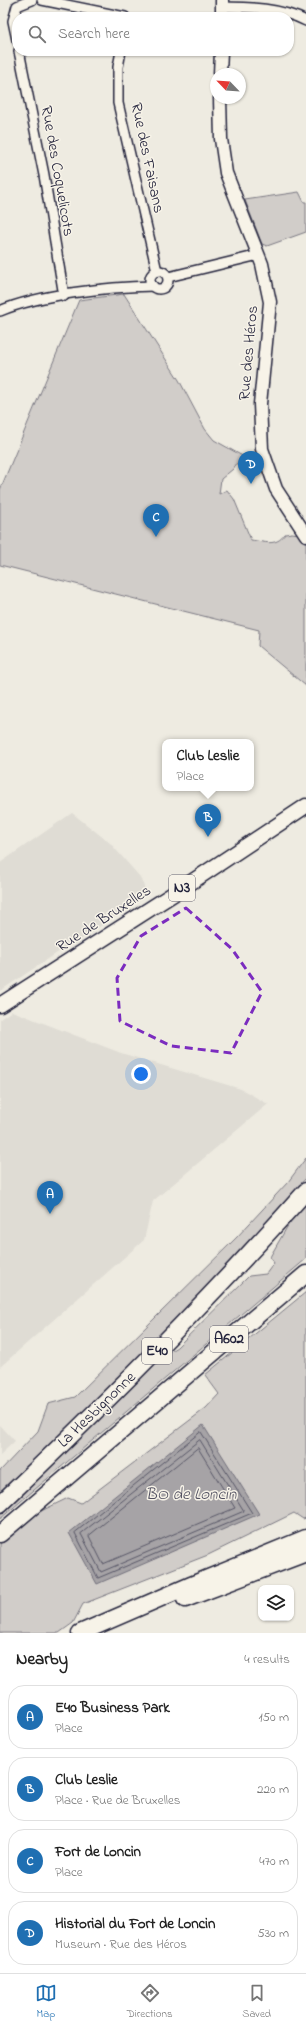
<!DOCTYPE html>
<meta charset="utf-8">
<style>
body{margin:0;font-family:"Indie Flower",sans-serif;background:#f6f6f6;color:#222}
.controls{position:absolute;right:12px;bottom:12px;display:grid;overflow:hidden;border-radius:8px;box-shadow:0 1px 3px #0004}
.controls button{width:36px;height:36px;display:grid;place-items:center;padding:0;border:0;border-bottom:1px solid #e0e0e0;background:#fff;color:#222;font:20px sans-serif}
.compass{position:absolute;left:210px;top:68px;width:36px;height:36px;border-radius:50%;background:#fff;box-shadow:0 1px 3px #0004;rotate:295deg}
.you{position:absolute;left:141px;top:1074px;width:14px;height:14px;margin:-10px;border:3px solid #fff;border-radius:50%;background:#1a73e8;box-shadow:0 0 0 6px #1a73e833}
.badge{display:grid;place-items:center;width:26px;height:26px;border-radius:50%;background:#1f6fb2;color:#fff;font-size:13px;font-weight:700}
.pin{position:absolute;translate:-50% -33px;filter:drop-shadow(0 1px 2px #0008)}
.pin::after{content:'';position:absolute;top:21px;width:14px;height:12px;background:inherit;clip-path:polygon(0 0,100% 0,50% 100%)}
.popup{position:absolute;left:162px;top:739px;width:92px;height:52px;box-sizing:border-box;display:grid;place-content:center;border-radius:8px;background:#fff;filter:drop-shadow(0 1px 3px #0005);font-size:13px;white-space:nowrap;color:#767676}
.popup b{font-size:15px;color:#222}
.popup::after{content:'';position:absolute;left:50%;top:100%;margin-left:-8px;border:8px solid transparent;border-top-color:#fff}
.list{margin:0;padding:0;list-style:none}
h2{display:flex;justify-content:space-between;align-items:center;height:52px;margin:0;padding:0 16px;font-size:17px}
h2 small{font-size:13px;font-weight:400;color:#767676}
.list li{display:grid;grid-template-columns:26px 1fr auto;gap:12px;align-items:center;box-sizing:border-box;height:64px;margin:0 8px 8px;padding:0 8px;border:1px solid #e0e0e0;border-radius:16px}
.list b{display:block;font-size:15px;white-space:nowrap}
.list p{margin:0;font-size:13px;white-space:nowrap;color:#767676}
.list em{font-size:13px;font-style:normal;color:#767676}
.icon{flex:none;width:22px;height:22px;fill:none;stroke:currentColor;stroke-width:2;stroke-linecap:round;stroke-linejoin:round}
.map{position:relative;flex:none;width:306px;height:1633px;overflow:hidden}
.search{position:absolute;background:#fff;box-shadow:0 1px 3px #0004;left:12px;right:12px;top:12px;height:44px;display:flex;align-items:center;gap:10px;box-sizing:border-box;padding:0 14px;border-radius:16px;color:#767676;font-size:15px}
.sheet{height:340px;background:#fff}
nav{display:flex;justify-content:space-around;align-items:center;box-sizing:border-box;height:56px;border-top:1px solid #e0e0e0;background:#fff;font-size:11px;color:#767676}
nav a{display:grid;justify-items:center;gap:2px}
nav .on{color:#1f6fb2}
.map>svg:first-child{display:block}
</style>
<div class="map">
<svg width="306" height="1633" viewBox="0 0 306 1633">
<rect width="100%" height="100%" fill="#eeebe1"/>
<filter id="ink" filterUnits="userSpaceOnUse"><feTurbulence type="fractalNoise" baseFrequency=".025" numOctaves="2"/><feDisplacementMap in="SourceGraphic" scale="8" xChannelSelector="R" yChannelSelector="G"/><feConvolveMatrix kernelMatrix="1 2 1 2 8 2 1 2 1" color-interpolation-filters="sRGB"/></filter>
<g filter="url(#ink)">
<g fill="#dfdcd4">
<polygon points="72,813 110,843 140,877 147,894 76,943 63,949 0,991 0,863"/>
<polygon points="12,1011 121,1053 241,1089 268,1104 153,1201 144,1240 0,1367 0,1019"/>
<polygon points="0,1425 15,1441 0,1455"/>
</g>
<g fill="#d1cdc9" stroke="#7a7882">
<polygon points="299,192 304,202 306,202 306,232 267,246 262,244 245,200"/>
<path d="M124,294L179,380L205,429L214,440L246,458L237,463L233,469L221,479L219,494L227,490L234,499L251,540C265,542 276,547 285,534L292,533L306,535V686L258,646L259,630L0,565V490L79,300Z"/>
<path d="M306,1158V1178C209,1287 107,1392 0,1491V1471L38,1431L48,1404L75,1397L237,1237L288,1182Z"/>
<polygon points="306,1200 306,1259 0,1519 0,1510 156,1360 177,1347 249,1276 266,1274 274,1263 270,1257 295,1213"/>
<polygon points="306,1292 306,1518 303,1519 294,1513 208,1555 83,1604 73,1623 59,1633 0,1633 0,1544 37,1513 68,1498 81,1503 206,1408 219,1394 205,1375"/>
</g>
<polygon fill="#a6a3a6" stroke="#716f7b" points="203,1425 259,1514 97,1584 69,1533"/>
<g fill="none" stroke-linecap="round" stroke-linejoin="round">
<g stroke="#575666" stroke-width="1">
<polygon points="201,1432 252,1513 98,1578 75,1533"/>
<polygon points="200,1440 244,1511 101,1572 81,1534"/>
<polygon points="198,1448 235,1508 103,1564 89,1536"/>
</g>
<defs>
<g id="street">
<polyline points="42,0 125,17"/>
<path d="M222,7C250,7 281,8 306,21"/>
<polyline points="17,40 13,21 17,6 32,0"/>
<polyline points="19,51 44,175 64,296"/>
<polyline points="121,51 118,67 118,103 157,271"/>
<circle cx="159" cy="280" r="9"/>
<polyline points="168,277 259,255"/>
<path d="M0,311C40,294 108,287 153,286"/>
</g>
<g id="secondary">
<polyline points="222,17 222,0"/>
<polyline points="220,74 221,51"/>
<polyline points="220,98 221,139 226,173 262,264 270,302 260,404 262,449 276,489 306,535"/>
</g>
<polyline id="primary" points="0,1005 181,889 306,806"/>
<g id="highway">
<path d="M0,1504C106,1403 209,1300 306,1191"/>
<polyline points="0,1534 306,1274"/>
<polyline points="185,1599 306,1553"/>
<polyline points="80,1633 191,1585 306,1538"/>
</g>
</defs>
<use href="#street" stroke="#22223b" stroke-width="12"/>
<use href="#secondary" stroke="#22223b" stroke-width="15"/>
<use href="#primary" stroke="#22223b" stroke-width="17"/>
<use href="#highway" stroke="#22223b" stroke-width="19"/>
<use href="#street" stroke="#f7f3e8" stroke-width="9"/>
<use href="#secondary" stroke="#f7f3e8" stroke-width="12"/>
<use href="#primary" stroke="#f7f3e8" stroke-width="14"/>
<use href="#highway" stroke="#f7f3e8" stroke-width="16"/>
</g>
</g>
<path fill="none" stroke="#7b2cbf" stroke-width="3" stroke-dasharray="8 5" stroke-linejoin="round" d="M186,908L232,949L262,992L231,1053L171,1046L120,1021L117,978L141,936Z"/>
<g text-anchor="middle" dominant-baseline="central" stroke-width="3" stroke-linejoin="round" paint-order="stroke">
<g fill="#f7f3e8" stroke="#62616f" stroke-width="1">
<rect x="169" y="875" width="26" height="26" rx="3"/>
<rect x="210" y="1326" width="38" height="26" rx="3"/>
<rect x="142" y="1338" width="30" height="26" rx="3"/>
</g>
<g font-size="15" font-weight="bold" fill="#22223b">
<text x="182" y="888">N3</text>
<text x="229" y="1339">A602</text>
<text x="157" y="1351">E40</text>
</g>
<g font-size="16" fill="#22223b" stroke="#f7f3e8">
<text transform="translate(147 158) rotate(78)">Rue des Faisans</text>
<text transform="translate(57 171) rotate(80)">Rue des Coquelicots</text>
<text transform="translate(249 353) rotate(-85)">Rue des Héros</text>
<text transform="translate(104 919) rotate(-33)">Rue de Bruxelles</text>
<text transform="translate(97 1410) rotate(-44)">La Hesbignonne</text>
</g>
<g font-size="17" font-style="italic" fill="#504f60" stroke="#f7f3e8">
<text x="191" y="1494">BO de Loncin</text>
</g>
</g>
</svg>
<div class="controls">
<button><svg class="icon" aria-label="layers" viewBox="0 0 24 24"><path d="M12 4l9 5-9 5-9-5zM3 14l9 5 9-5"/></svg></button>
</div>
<svg class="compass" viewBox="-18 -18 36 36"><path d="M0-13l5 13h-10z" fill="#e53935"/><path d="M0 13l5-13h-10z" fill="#767676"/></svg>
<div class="you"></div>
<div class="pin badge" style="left:50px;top:1214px">A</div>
<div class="pin badge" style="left:208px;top:837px">B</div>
<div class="popup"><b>Club Leslie</b>Place</div>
<div class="pin badge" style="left:156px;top:537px">C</div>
<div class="pin badge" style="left:251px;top:484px">D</div>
<div class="search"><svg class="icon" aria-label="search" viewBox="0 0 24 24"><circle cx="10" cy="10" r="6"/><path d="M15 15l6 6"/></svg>Search here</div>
</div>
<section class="sheet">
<h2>Nearby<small>4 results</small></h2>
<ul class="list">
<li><span class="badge">A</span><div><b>E40 Business Park</b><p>Place</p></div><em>150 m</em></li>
<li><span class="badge">B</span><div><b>Club Leslie</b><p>Place · Rue de Bruxelles</p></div><em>220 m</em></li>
<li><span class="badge">C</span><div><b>Fort de Loncin</b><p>Place</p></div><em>470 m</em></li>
<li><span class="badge">D</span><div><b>Historial du Fort de Loncin</b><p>Museum · Rue des Héros</p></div><em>530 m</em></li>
</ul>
</section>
<nav>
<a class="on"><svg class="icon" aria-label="map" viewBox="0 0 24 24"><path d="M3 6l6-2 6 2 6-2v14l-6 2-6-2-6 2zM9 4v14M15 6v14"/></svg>Map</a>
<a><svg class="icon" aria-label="directions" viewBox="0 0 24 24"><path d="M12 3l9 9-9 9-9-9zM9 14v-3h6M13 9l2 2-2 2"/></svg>Directions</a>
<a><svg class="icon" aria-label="saved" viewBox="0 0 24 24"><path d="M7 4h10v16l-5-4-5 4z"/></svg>Saved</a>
</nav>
